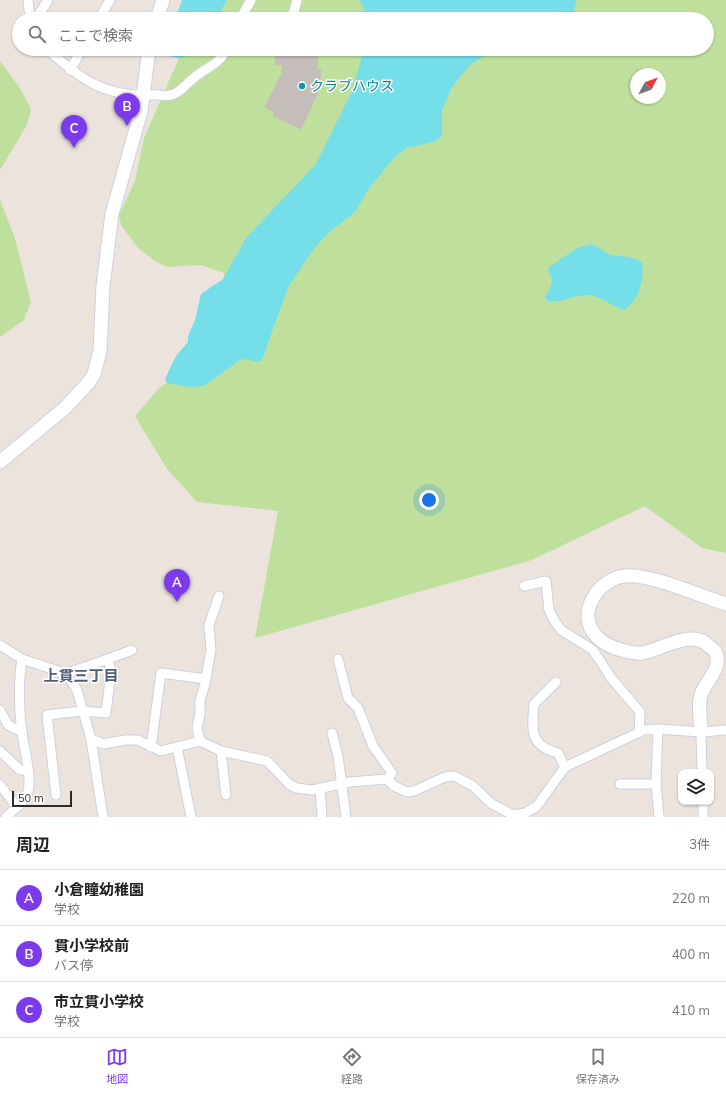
<!DOCTYPE html>
<html lang="ja">
<meta charset="utf-8">
<style>
body{margin:0;font-family:Mulish,"Noto Sans JP",sans-serif;background:#f2f2f2;color:#202124}
.controls{position:absolute;right:12px;bottom:12px;display:grid;overflow:hidden;border-radius:8px;box-shadow:0 1px 3px #0004}
.controls button{width:36px;height:36px;display:grid;place-items:center;padding:0;border:0;border-bottom:1px solid #e0e0e0;background:#fff;color:#202124;font:20px sans-serif}
.compass{position:absolute;left:630px;top:68px;width:36px;height:36px;border-radius:50%;background:#fff;box-shadow:0 1px 3px #0004;rotate:49deg}
.scale{position:absolute;left:12px;bottom:10px;width:60px;box-sizing:border-box;padding-left:4px;border:2px solid #2a2a2a;border-top:0;font-size:11px;line-height:14px;white-space:nowrap;color:#2a2a2a;-webkit-text-stroke:3px #fff;paint-order:stroke}
.you{position:absolute;left:429px;top:500px;width:14px;height:14px;margin:-10px;border:3px solid #fff;border-radius:50%;background:#1a73e8;box-shadow:0 0 0 6px #1a73e833}
.badge{display:grid;place-items:center;width:26px;height:26px;border-radius:50%;background:#7c3aed;color:#fff;font-size:13px;font-weight:700}
.pin{position:absolute;translate:-50% -33px;filter:drop-shadow(0 1px 2px #0008)}
.pin::after{content:'';position:absolute;top:21px;width:14px;height:12px;background:inherit;clip-path:polygon(0 0,100% 0,50% 100%)}
.list{margin:0;padding:0;list-style:none}
h2{display:flex;justify-content:space-between;align-items:center;height:52px;margin:0;padding:0 16px;font-size:17px}
h2 small{font-size:13px;font-weight:400;color:#757577}
.list li{display:grid;grid-template-columns:26px 1fr auto;gap:12px;align-items:center;box-sizing:border-box;height:56px;padding:0 16px;border-top:1px solid #e0e0e0}
.list b{display:block;font-size:15px;white-space:nowrap}
.list p{margin:0;font-size:13px;white-space:nowrap;color:#757577}
.list em{font-size:13px;font-style:normal;color:#757577}
.icon{flex:none;width:22px;height:22px;fill:none;stroke:currentColor;stroke-width:2;stroke-linecap:round;stroke-linejoin:round}
.map{position:relative;flex:none;width:726px;height:817px;overflow:hidden}
.search{position:absolute;background:#fff;box-shadow:0 1px 3px #0004;left:12px;right:12px;top:12px;height:44px;display:flex;align-items:center;gap:10px;box-sizing:border-box;padding:0 14px;border-radius:22px;color:#757577;font-size:15px}
.sheet{height:220px;background:#fff}
nav{display:flex;justify-content:space-around;align-items:center;box-sizing:border-box;height:56px;border-top:1px solid #e0e0e0;background:#fff;font-size:11px;color:#757577}
nav a{display:grid;justify-items:center;gap:2px}
nav .on{color:#7c3aed}
.map>svg:first-child{display:block}
</style>
<div class="map">
<svg width="726" height="817" viewBox="0 0 726 817">
<rect width="100%" height="100%" fill="#ece3dd"/>
<g fill="#bfe09c" fill-rule="evenodd">
<path d="M211,0H726V553L702,548L645,506L532,560L255,638L278,511L197,502L167,469L135,416L159,388L200,359L225,287L224,273L201,265L167,267L156,262L138,248L121,225L119,215L135,181L144,138L183,49H707V19H197ZM636,74H660V98H636Z"/>
<polygon points="0,61 20,88 31,109 27,125 0,170"/>
<polygon points="0,200 15,238 31,302 24,320 0,337"/>
</g>
<g fill="#74dfe9">
<polygon points="182,0 227,0 216,19 175,19"/>
<polygon points="359,0 576,0 576,2 572,19 366,19 364,8"/>
<path d="M168,49H198C186,56 180,61 167,55Z"/>
<path d="M364,49H495L471,64L453,85L442,110V136L434,142L406,148L394,158L370,187L355,212L329,232L313,250L288,287L262,360C254,364 248,357 240,360L204,386L189,387L167,383L165,379L176,356L188,342V336L195,320L201,294L223,279L246,238L316,164L352,91Z"/>
<path d="M591,244C599,246 604,253 611,255C621,257 633,255 642,263C645,278 639,301 624,310C615,308 602,297 589,295C576,294 557,305 546,300L545,297C550,288 556,280 548,272L549,267L577,248Z"/>
</g>
<polygon fill="#c4bdba" stroke="#c7beb7" points="283,49 318,50 317,70 321,70 319,90 301,129 273,116 275,112 265,107 282,73 283,65 275,64 276,53 282,54"/>
<g fill="none" stroke-linecap="round" stroke-linejoin="round">
<defs>
<g id="street">
<polyline points="28,0 30,19"/>
<polyline points="36,19 48,0"/>
<polyline points="99,19 110,0"/>
<polyline points="240,19 251,0"/>
<polyline points="292,19 297,0"/>
<path d="M47,49C80,79 106,98 152,95C161,94 168,98 176,93C183,89 188,82 195,77C206,68 221,63 226,49"/>
<polyline points="70,70 82,49"/>
<polyline points="524,586 546,581 549,610 554,620 561,630 593,650 612,679 640,712 639,733"/>
<polyline points="0,645 22,659 58,671 71,681 77,690 91,739 103,817"/>
<polyline points="108,659 132,650"/>
<polyline points="338,659 348,698 358,708 373,746 392,773 387,779"/>
<path d="M556,682L534,704C532,730 529,746 558,753L565,767"/>
<polyline points="0,710 8,725 22,732"/>
<polyline points="658,729 656,784 659,817"/>
<polyline points="701,732 702,772"/>
<polyline points="332,733 338,756 346,817"/>
<polyline points="91,739 103,744 125,740 138,740 161,751 200,741 221,751 267,761 289,784 296,788 312,790 350,782 387,779 394,786 407,792 414,791 445,777 454,776 473,786 492,804 513,815 525,813 537,806 565,767 644,730 658,729 701,732 726,730"/>
<polyline points="200,741 197,728 200,714 200,700 205,684 211,650 209,625 219,596"/>
<polyline points="151,747 161,673 206,679"/>
<polyline points="177,747 191,817"/>
<polyline points="0,751 20,770 28,770"/>
<polyline points="221,751 226,795"/>
<polyline points="620,784 656,784"/>
<polyline points="0,785 17,807"/>
<polyline points="320,788 322,817"/>
<polyline points="56,795 47,715 82,711 106,713 111,671 108,659 62,675"/>
<polyline points="703,802 703,817"/>
<path d="M6,817C12,811 22,804 26,797C34,781 24,750 22,733C19,708 18,683 22,659"/>
</g>
<g id="secondary">
<polyline points="157,19 163,0"/>
<polyline points="0,462 66,407 89,382 94,374 100,351 103,286 112,214 141,111 149,49"/>
<path d="M701,732C701,720 697,703 702,692C707,681 722,667 716,653C715,651 712,648 710,647C693,627 662,650 642,653C634,654 625,651 618,649C608,646 599,641 593,632C586,621 586,611 593,598C599,587 611,578 624,576C650,573 700,596 726,604"/>
</g>
</defs>
<use href="#street" stroke="#cbd1dc" stroke-width="11"/>
<use href="#secondary" stroke="#cbd1dc" stroke-width="15"/>
<use href="#street" stroke="#fff" stroke-width="9"/>
<use href="#secondary" stroke="#fff" stroke-width="13"/>
</g>
<circle fill="#0f9aa8" stroke="#fff" stroke-width="1.5" cx="302" cy="86" r="4"/>
<g text-anchor="middle" dominant-baseline="central" stroke-width="3" stroke-linejoin="round" paint-order="stroke">
<g font-size="14" fill="#0d838f" stroke="#fff" text-anchor="start">
<text x="310" y="86">クラブハウス</text>
</g>
<g font-size="15" font-weight="bold" fill="#4d5c79" stroke="#fff">
<text x="81" y="675">上貫三丁目</text>
</g>
</g>
</svg>
<div class="controls">
<button><svg class="icon" aria-label="layers" viewBox="0 0 24 24"><path d="M12 4l9 5-9 5-9-5zM3 14l9 5 9-5"/></svg></button>
</div>
<svg class="compass" viewBox="-18 -18 36 36"><path d="M0-13l5 13h-10z" fill="#e53935"/><path d="M0 13l5-13h-10z" fill="#757577"/></svg>
<div class="scale">50 m</div>
<div class="you"></div>
<div class="pin badge" style="left:177px;top:602px">A</div>
<div class="pin badge" style="left:127px;top:126px">B</div>
<div class="pin badge" style="left:74px;top:148px">C</div>
<div class="search"><svg class="icon" aria-label="search" viewBox="0 0 24 24"><circle cx="10" cy="10" r="6"/><path d="M15 15l6 6"/></svg>ここで検索</div>
</div>
<section class="sheet">
<h2>周辺<small>3件</small></h2>
<ul class="list">
<li><span class="badge">A</span><div><b>小倉瞳幼稚園</b><p>学校</p></div><em>220 m</em></li>
<li><span class="badge">B</span><div><b>貫小学校前</b><p>バス停</p></div><em>400 m</em></li>
<li><span class="badge">C</span><div><b>市立貫小学校</b><p>学校</p></div><em>410 m</em></li>
</ul>
</section>
<nav>
<a class="on"><svg class="icon" aria-label="map" viewBox="0 0 24 24"><path d="M3 6l6-2 6 2 6-2v14l-6 2-6-2-6 2zM9 4v14M15 6v14"/></svg>地図</a>
<a><svg class="icon" aria-label="directions" viewBox="0 0 24 24"><path d="M12 3l9 9-9 9-9-9zM9 14v-3h6M13 9l2 2-2 2"/></svg>経路</a>
<a><svg class="icon" aria-label="saved" viewBox="0 0 24 24"><path d="M7 4h10v16l-5-4-5 4z"/></svg>保存済み</a>
</nav>
